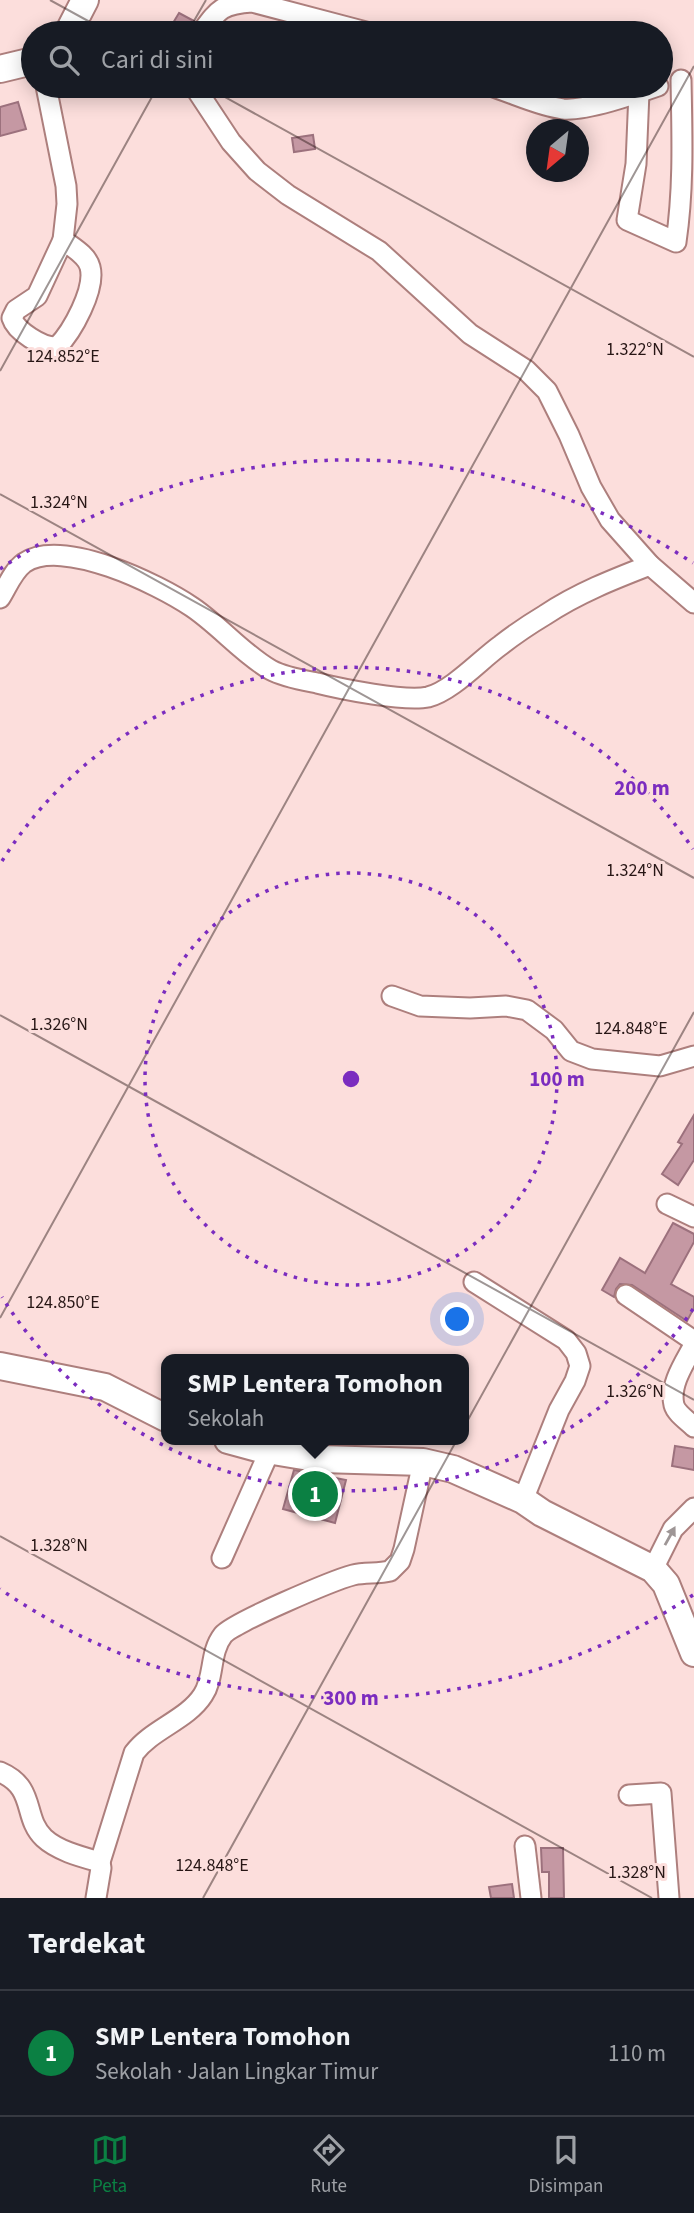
<!DOCTYPE html>
<html lang="id">
<meta charset="utf-8">
<style>
body{margin:0;font-family:"Source Sans 3",sans-serif;background:#242831;color:#f1f3f6}
.compass{position:absolute;left:526px;top:119px;width:63px;height:63px;border-radius:50%;background:#171b24;box-shadow:0 4px 18px #0003;rotate:209deg}
.you{position:absolute;left:458px;top:1320px;width:24px;height:24px;margin:-18px;border:5px solid #fff;border-radius:50%;background:#1a73e8;box-shadow:0 0 0 10px #1a73e833}
.badge{display:grid;place-items:center;width:46px;height:46px;border-radius:50%;background:#0b8043;color:#fff;font-size:23px;font-weight:700}
.pin{position:absolute;translate:-50% -50%;border:4px solid #fff;box-shadow:0 2px 7px #0006}
.popup{position:absolute;left:161px;top:1354px;width:308px;height:91px;box-sizing:border-box;display:grid;place-content:center;border-radius:14px;background:#171b24;filter:drop-shadow(0 2px 5px #0005);font-size:23px;white-space:nowrap;color:#9ea1a6}
.popup b{font-size:26px;color:#f1f3f6}
.popup::after{content:'';position:absolute;left:50%;top:100%;margin-left:-14px;border:14px solid transparent;border-top-color:#171b24}
.list{margin:0;padding:0;list-style:none}
h2{display:flex;justify-content:space-between;align-items:center;height:91px;margin:0;padding:0 28px;font-size:30px}
h2 small{font-size:23px;font-weight:400;color:#9ea1a6}
.list li{display:grid;grid-template-columns:46px 1fr auto;gap:21px;align-items:center;box-sizing:border-box;height:126px;padding:0 28px;border-top:2px solid #363941}
.list b{display:block;font-size:26px;white-space:nowrap}
.list p{margin:0;font-size:23px;white-space:nowrap;color:#9ea1a6}
.list em{font-size:23px;font-style:normal;color:#9ea1a6}
.icon{flex:none;width:38px;height:38px;fill:none;stroke:currentColor;stroke-width:2;stroke-linecap:round;stroke-linejoin:round}
.map{position:relative;flex:none;width:694px;height:1898px;overflow:hidden}
.search{position:absolute;background:#171b24;box-shadow:0 4px 18px #0003;left:21px;right:21px;top:21px;height:77px;display:flex;align-items:center;gap:18px;box-sizing:border-box;padding:0 24px;border-radius:38px;color:#9ea1a6;font-size:26px}
.sheet{height:217px;background:#171b24}
nav{display:flex;justify-content:space-around;align-items:center;box-sizing:border-box;height:98px;border-top:2px solid #363941;background:#171b24;font-size:19px;color:#9ea1a6}
nav a{display:grid;justify-items:center;gap:4px}
nav .on{color:#0b8043}
.map>svg:first-child{display:block}
</style>
<div class="map">
<svg width="694" height="1898" viewBox="0 0 694 1898">
<rect width="100%" height="100%" fill="#fcdedc"/>
<g fill="#c598a3" stroke="#9c717d" stroke-width="2">
<polygon points="179,13 194,21 189,32 167,33"/>
<polygon points="18,102 26,129 0,136 0,107"/>
<polygon points="313,135 315,149 294,152 292,138"/>
<polygon points="694,1115 694,1160 678,1185 662,1174 682,1144 678,1142"/>
<polygon points="673,1223 694,1234 694,1242 671,1284 694,1297 694,1308 687,1321 632,1285 620,1284 616,1289 614,1297 602,1290 620,1258 645,1273"/>
<polygon points="675,1446 694,1449 694,1470 672,1466"/>
<polygon points="294,1470 346,1480 335,1523 283,1509"/>
<polygon points="541,1848 563,1848 564,1898 549,1898 549,1872 542,1872"/>
<polygon points="512,1884 514,1898 491,1898 489,1887"/>
</g>
<g fill="none" stroke-linecap="round" stroke-linejoin="round">
<defs>
<g id="minor">
<path d="M201,33C218,10 221,4 252,2L370,33"/>
<polyline points="46,86 66,186 67,204 63,240"/>
<polyline points="194,86 231,142 257,171 288,195 379,251 470,334 526,370 547,391 569,435 591,487 610,520 650,565 694,603"/>
<path d="M490,86C513,93 539,106 563,109C586,111 635,94 658,86"/>
<path d="M639,92L636,164L627,220L676,242C684,188 682,134 681,80"/>
<path d="M63,240C72,247 87,255 90,267C96,289 72,332 57,347C42,348 16,331 12,318L16,310L37,296Z"/>
<path d="M0,598C7,587 13,571 24,563C62,537 158,584 192,607C219,625 244,655 271,670C284,677 302,680 317,683C341,689 405,702 428,697C452,691 480,660 501,645C515,634 530,624 545,615C578,593 614,579 650,565"/>
<polyline points="392,996 420,1006 470,1008 506,1006 527,1010 554,1030 571,1051 592,1059 660,1066 694,1056"/>
<polyline points="667,1204 694,1217"/>
<polyline points="474,1282 566,1340 576,1353 580,1366 575,1381 559,1410 523,1500"/>
<polyline points="626,1295 694,1341"/>
<path d="M694,1345C685,1362 669,1385 674,1405C676,1413 688,1421 694,1427"/>
<polyline points="222,1558 270,1450"/>
<polyline points="653,1569 673,1529 694,1508"/>
<path d="M0,1772C37,1788 22,1817 44,1838C58,1851 82,1857 100,1862L101,1868L96,1898"/>
<polyline points="629,1795 661,1793 669,1898"/>
<polyline points="525,1846 531,1898"/>
<path d="M100,1862L134,1753C152,1729 187,1720 203,1695C215,1677 209,1653 223,1635C232,1623 334,1580 353,1575C365,1572 378,1574 390,1571L400,1561L404,1549L423,1462"/>
</g>
<g id="major">
<polyline points="68,33 85,0"/>
<polyline points="0,69 33,61"/>
<polyline points="0,1366 105,1387 166,1418"/>
<polyline points="228,1440 261,1449 321,1459 423,1462 453,1469 523,1500 542,1513 653,1569 666,1584 694,1653"/>
</g>
</defs>
<use href="#minor" stroke="#ad7f7d" stroke-width="23"/>
<use href="#major" stroke="#ad7f7d" stroke-width="30"/>
<use href="#minor" stroke="#fff" stroke-width="19"/>
<use href="#major" stroke="#fff" stroke-width="26"/>
</g>
<defs><path id="oneway-solid" d="M-6-.8H1V-3.2L6.5 0L1 3.2V.8H-6Z" transform="scale(1.75)"/></defs>
<use fill="#9e9696" href="#oneway-solid" transform="translate(670 1536) rotate(-61)"/>
<path fill="none" stroke="#271615" stroke-width="2" stroke-opacity="0.45" d="M50,0L110,33M187,33L206,0M205,86L694,357M0,371L158,86M0,494L694,878M0,1015L694,1400M0,1318L694,66M0,1536L652,1898M203,1898L694,1012"/>
<g fill="none" stroke="#7b2cbf" stroke-width="3.5" stroke-dasharray="3.5 7">
<circle cx="351" cy="1079" r="206"/>
<path d="M693 1309A412 412 0 0 1 2 1297M2 861A412 412 0 0 1 693 849"/>
<path d="M693 1595A619 619 0 0 1 0 1589M0 569A619 619 0 0 1 693 563"/>
</g>
<g font-size="18" text-anchor="middle" fill="#271615" stroke="#fcdedc" stroke-width="6" stroke-linejoin="round" paint-order="stroke">
<text x="635" y="355">1.322°N</text>
<text x="63" y="362">124.852°E</text>
<text x="59" y="508">1.324°N</text>
<text x="635" y="876">1.324°N</text>
<text x="59" y="1030">1.326°N</text>
<text x="631" y="1034">124.848°E</text>
<text x="63" y="1308">124.850°E</text>
<text x="635" y="1397">1.326°N</text>
<text x="59" y="1551">1.328°N</text>
<text x="212" y="1871">124.848°E</text>
<text x="637" y="1878">1.328°N</text>
</g>
<circle cx="351" cy="1079" r="10" fill="#7b2cbf" stroke="#fcdedc" stroke-width="3.5"/>
<g font-size="21" text-anchor="middle" font-weight="bold" fill="#7b2cbf" stroke="#fcdedc" stroke-width="6" stroke-linejoin="round" paint-order="stroke">
<text x="642" y="795">200 m</text>
<text x="557" y="1086">100 m</text>
<text x="351" y="1705">300 m</text>
</g>
</svg>
<svg class="compass" viewBox="-18 -18 36 36"><path d="M0-13l5 13h-10z" fill="#e53935"/><path d="M0 13l5-13h-10z" fill="#9ea1a6"/></svg>
<div class="you"></div>
<div class="pin badge" style="left:315px;top:1494px">1</div>
<div class="popup"><b>SMP Lentera Tomohon</b>Sekolah</div>
<div class="search"><svg class="icon" aria-label="search" viewBox="0 0 24 24"><circle cx="10" cy="10" r="6"/><path d="M15 15l6 6"/></svg>Cari di sini</div>
</div>
<section class="sheet">
<h2>Terdekat<small></small></h2>
<ul class="list">
<li><span class="badge">1</span><div><b>SMP Lentera Tomohon</b><p>Sekolah · Jalan Lingkar Timur</p></div><em>110 m</em></li>
</ul>
</section>
<nav>
<a class="on"><svg class="icon" aria-label="map" viewBox="0 0 24 24"><path d="M3 6l6-2 6 2 6-2v14l-6 2-6-2-6 2zM9 4v14M15 6v14"/></svg>Peta</a>
<a><svg class="icon" aria-label="directions" viewBox="0 0 24 24"><path d="M12 3l9 9-9 9-9-9zM9 14v-3h6M13 9l2 2-2 2"/></svg>Rute</a>
<a><svg class="icon" aria-label="saved" viewBox="0 0 24 24"><path d="M7 4h10v16l-5-4-5 4z"/></svg>Disimpan</a>
</nav>
